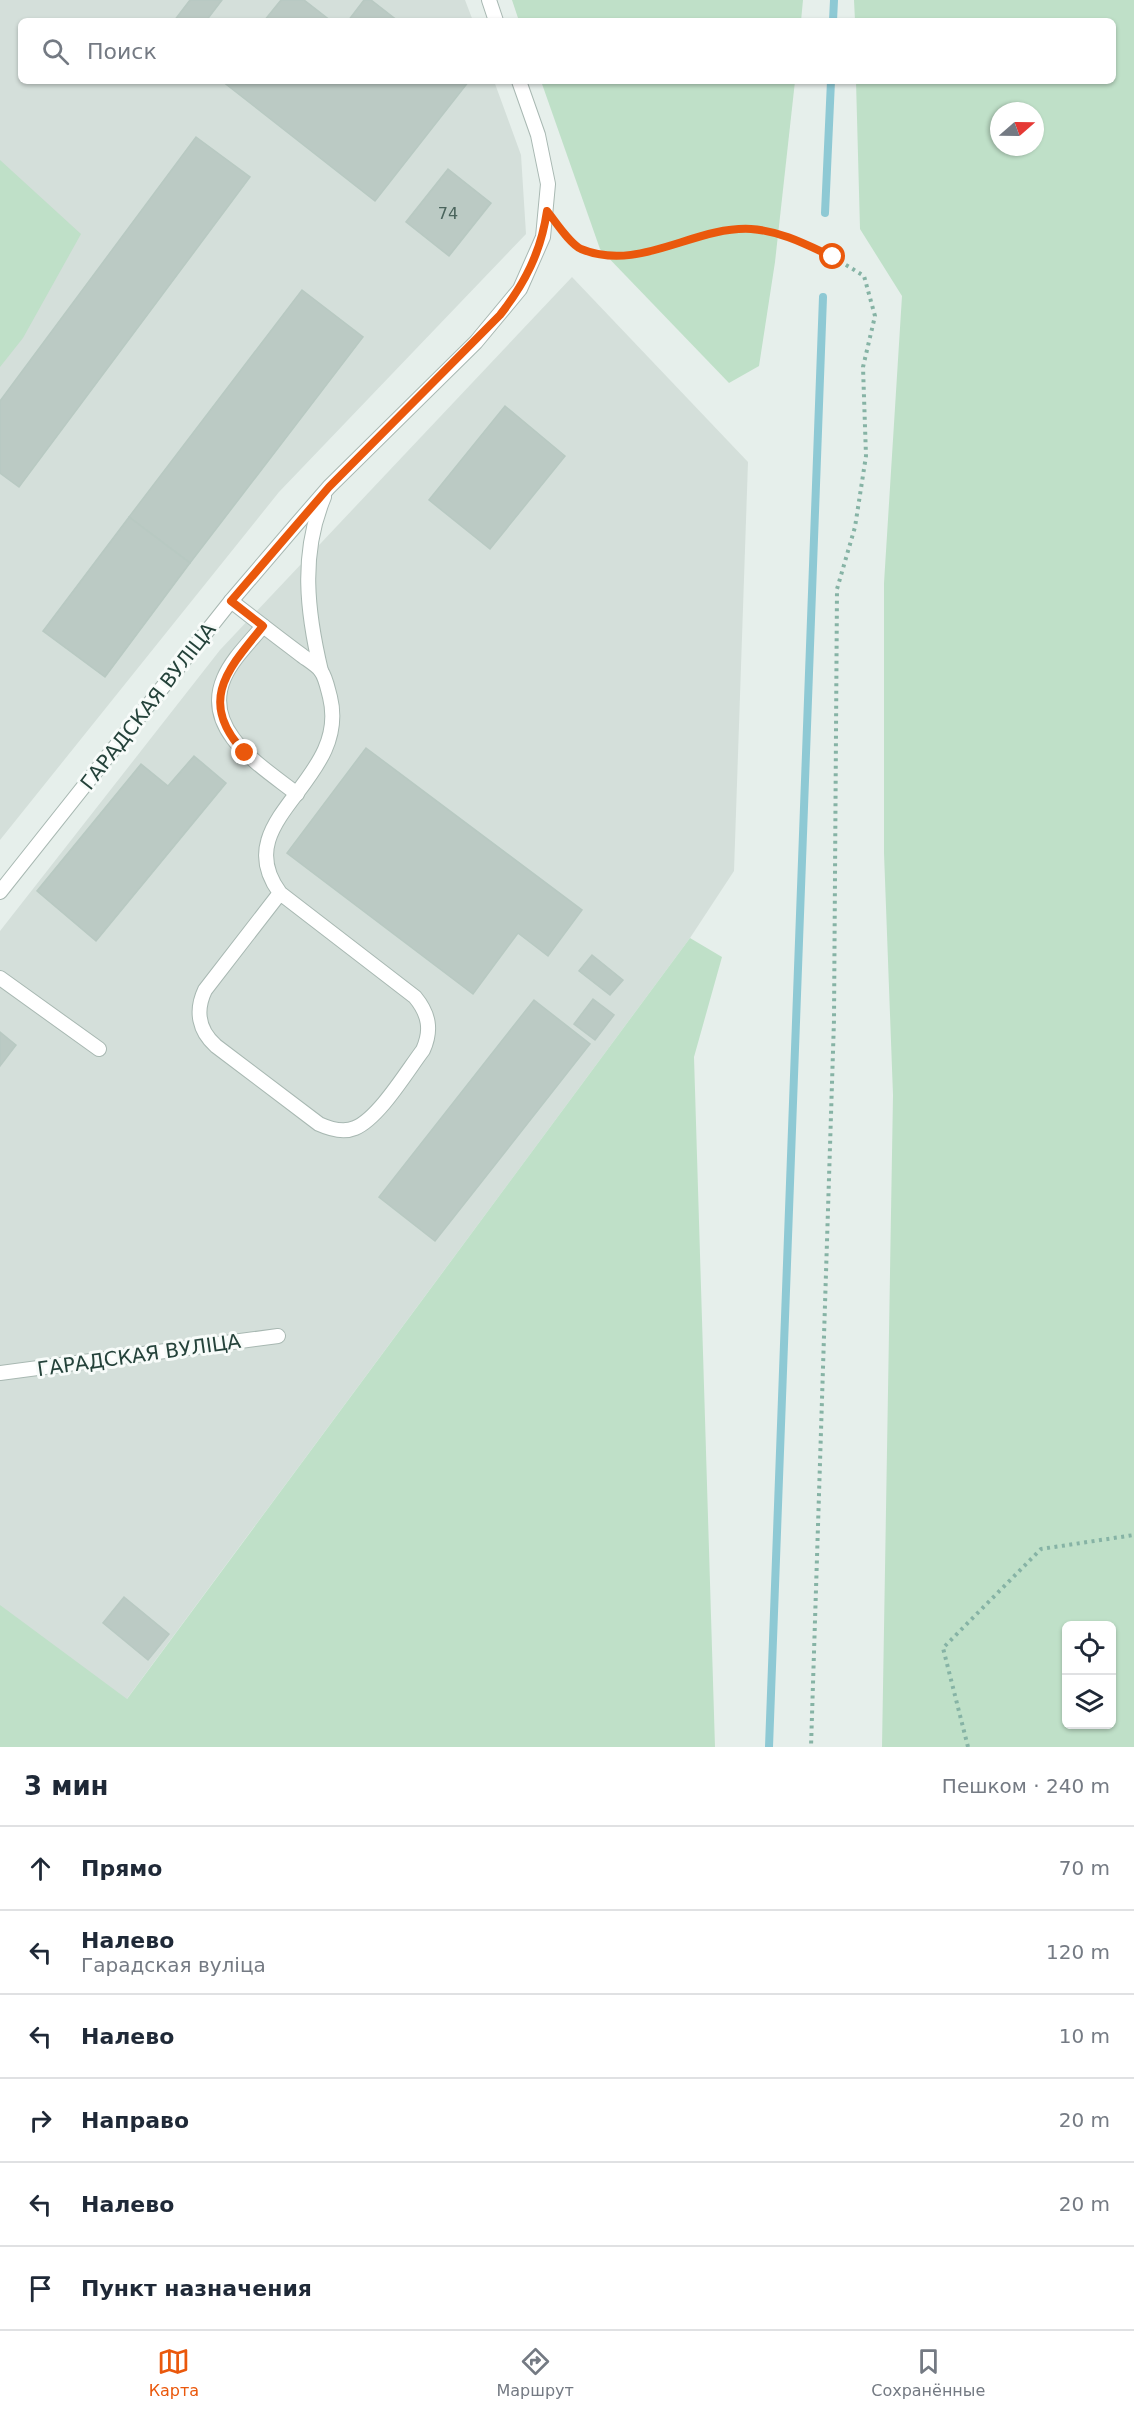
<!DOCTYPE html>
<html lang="ru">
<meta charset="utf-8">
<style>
body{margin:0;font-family:"DejaVu Sans",sans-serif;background:#f2f2f3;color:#1f2937}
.controls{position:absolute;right:18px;bottom:18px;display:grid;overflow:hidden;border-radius:9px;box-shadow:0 2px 4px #0004}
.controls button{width:54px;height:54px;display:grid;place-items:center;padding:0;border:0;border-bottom:2px solid #e0e1e3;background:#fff;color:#1f2937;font:30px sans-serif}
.compass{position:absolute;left:990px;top:102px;width:54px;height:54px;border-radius:50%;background:#fff;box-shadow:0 2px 4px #0004;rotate:70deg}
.stop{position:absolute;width:18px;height:18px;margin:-14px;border:4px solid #ea580c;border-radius:50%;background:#fff}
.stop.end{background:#ea580c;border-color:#fff;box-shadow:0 2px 6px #0008}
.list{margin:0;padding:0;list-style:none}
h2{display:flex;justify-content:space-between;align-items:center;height:78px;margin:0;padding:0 24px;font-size:26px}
h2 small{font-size:20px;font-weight:400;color:#747a83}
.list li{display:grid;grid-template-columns:39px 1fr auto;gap:18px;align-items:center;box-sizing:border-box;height:84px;padding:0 24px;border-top:2px solid #e0e1e3}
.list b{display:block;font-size:22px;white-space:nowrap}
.list p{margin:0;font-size:20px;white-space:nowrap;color:#747a83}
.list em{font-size:20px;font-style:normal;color:#747a83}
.icon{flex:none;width:33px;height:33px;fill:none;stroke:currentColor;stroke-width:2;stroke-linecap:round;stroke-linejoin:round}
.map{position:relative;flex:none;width:1134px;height:1747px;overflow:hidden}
.search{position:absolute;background:#fff;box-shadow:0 2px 4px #0004;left:18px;right:18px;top:18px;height:66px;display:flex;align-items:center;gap:15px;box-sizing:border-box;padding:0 21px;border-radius:9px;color:#747a83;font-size:22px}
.sheet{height:582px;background:#fff}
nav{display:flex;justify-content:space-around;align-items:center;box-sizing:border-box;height:84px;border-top:2px solid #e0e1e3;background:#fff;font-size:16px;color:#747a83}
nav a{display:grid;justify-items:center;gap:3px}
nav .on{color:#ea580c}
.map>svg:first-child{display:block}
</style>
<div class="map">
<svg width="1134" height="1747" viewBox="0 0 1134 1747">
<rect width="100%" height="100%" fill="#e6efeb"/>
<g fill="#d4dfda">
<polygon points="0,0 465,0 473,21 21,21 21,81 494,81 521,155 526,234 279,492 0,840"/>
<polygon points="572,277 748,462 734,871 690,938 126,1700 0,1607 0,931 220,650"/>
</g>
<g fill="#bfe0c8" fill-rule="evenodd">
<polygon points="512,0 803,0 801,21 519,21"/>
<path d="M854,0H1134V1747H882L893,1095L884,853V583L902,296L860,229L856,81H1113V21H855ZM999,111H1035V147H999ZM1066,1626H1112V1724H1066Z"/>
<polygon points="541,81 795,81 775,262 759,366 729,383 600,249"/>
<polygon points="0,160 81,234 23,338 0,367"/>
<polygon points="690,938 722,957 694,1057 715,1747 0,1747 0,1605 127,1699"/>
</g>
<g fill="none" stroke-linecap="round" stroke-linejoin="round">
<g stroke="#8ec9d4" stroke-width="8">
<polyline points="833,21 834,0"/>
<polyline points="825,213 831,81"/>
<polyline points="769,1747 823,297"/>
</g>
</g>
<g fill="#bbcac4" stroke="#b8c9c2" stroke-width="1.5">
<polygon points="190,0 222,0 206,21 174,21"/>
<polygon points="281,0 304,0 331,21 264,21"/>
<polygon points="364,0 371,0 398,21 348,21"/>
<polygon points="222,81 469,81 375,201"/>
<polygon points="196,137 250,177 19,487 0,473 0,401"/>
<polygon points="448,169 491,203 449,256 406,222"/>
<polygon points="302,290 363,337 190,563 129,517"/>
<polygon points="505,406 565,456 490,549 429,500"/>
<polygon points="129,517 190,563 105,677 43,631"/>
<polygon points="366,748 582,910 548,956 518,933 473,994 287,853"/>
<polygon points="194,756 226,783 96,941 37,891 141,764 168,786"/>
<polygon points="592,955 623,980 610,995 579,971"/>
<polygon points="593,999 614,1015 595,1040 574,1024"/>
<polygon points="534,1000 590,1044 435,1241 379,1197"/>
<polygon points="0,1032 16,1045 0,1066"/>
<polygon points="124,1597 169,1634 148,1660 103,1623"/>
</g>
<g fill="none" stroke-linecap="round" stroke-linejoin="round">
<defs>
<g id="lane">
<polyline points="489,0 496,21"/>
<path d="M231,601C254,619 277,637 300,654C306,659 317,665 321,671C326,678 328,690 330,697C351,782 225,819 280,893L415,997C429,1014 432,1030 423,1050C407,1071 379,1118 355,1128C343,1133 330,1129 319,1124L216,1046C199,1031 195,1011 205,990L280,893"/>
<path d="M263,626C250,642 232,659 224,678C201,731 263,767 297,794"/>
<path d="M321,671C307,612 300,554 324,497"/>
<polyline points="0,892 231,601 296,525 329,487 476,342 520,289 543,237 548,184 538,135 519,81"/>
<polyline points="0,978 99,1049"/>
<polyline points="0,1373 278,1336"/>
</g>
</defs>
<use href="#lane" stroke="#a8b8b2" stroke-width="16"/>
<g stroke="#86b3a5" stroke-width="4" stroke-dasharray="3 4.5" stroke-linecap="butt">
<path d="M565,232C570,237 575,246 581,249C639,273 692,227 751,229C792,231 830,255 864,276L875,316L863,367L866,456L855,527L837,589L834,1020L811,1747"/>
<polyline points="968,1747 943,1648 1041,1549 1134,1535"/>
</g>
<use href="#lane" stroke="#fff" stroke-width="14"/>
</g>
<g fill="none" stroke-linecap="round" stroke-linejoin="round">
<path stroke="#ea580c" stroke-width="8" d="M245,753C197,702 227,670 263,626L231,601L329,487L500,315C525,283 541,252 547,211C556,222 569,243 581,249C639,273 693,226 751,229C781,231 807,245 833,257"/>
</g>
<g text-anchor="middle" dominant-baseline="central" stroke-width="6" stroke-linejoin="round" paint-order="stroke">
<g font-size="16" fill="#4a645c">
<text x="448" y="213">74</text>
</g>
<g font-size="20" fill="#24423a" stroke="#f7fbf9">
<text transform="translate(148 706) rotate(-52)">ГАРАДСКАЯ ВУЛІЦА</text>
<text transform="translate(139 1355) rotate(-8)">ГАРАДСКАЯ ВУЛІЦА</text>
</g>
</g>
</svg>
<div class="controls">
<button><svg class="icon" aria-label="locate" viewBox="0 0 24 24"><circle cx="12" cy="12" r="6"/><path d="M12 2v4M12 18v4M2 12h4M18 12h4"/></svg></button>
<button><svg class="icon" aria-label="layers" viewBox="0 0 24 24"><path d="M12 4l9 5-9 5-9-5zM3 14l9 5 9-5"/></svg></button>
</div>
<svg class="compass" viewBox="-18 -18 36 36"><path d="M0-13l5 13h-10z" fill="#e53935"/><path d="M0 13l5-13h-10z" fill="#747a83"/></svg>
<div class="stop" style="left:833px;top:257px"></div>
<div class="stop end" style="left:245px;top:753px"></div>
<div class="search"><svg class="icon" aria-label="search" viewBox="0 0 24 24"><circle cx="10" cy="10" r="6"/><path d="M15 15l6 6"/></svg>Поиск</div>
</div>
<section class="sheet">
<h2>3 мин<small>Пешком · 240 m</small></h2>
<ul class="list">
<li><svg class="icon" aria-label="ahead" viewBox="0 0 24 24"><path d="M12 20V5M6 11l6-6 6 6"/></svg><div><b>Прямо</b></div><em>70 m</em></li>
<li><svg class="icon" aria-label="left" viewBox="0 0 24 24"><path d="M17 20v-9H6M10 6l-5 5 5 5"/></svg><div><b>Налево</b><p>Гарадская вуліца</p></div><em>120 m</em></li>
<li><svg class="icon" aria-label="left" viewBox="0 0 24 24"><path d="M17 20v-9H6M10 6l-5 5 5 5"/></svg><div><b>Налево</b></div><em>10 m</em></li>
<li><svg class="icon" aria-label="right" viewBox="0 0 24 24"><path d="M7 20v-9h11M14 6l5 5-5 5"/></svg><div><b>Направо</b></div><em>20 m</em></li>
<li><svg class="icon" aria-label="left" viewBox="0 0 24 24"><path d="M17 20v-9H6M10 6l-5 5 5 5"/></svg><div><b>Налево</b></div><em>20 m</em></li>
<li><svg class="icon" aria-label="arrive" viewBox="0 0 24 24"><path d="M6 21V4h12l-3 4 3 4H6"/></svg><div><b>Пункт назначения</b></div></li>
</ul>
</section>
<nav>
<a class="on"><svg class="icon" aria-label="map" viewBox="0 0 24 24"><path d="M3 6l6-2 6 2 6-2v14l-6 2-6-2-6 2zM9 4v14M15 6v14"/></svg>Карта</a>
<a><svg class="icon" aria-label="directions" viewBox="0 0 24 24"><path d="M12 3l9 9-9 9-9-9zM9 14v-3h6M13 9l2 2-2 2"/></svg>Маршрут</a>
<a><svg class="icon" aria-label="saved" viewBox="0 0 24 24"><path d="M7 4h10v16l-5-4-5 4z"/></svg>Сохранённые</a>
</nav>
